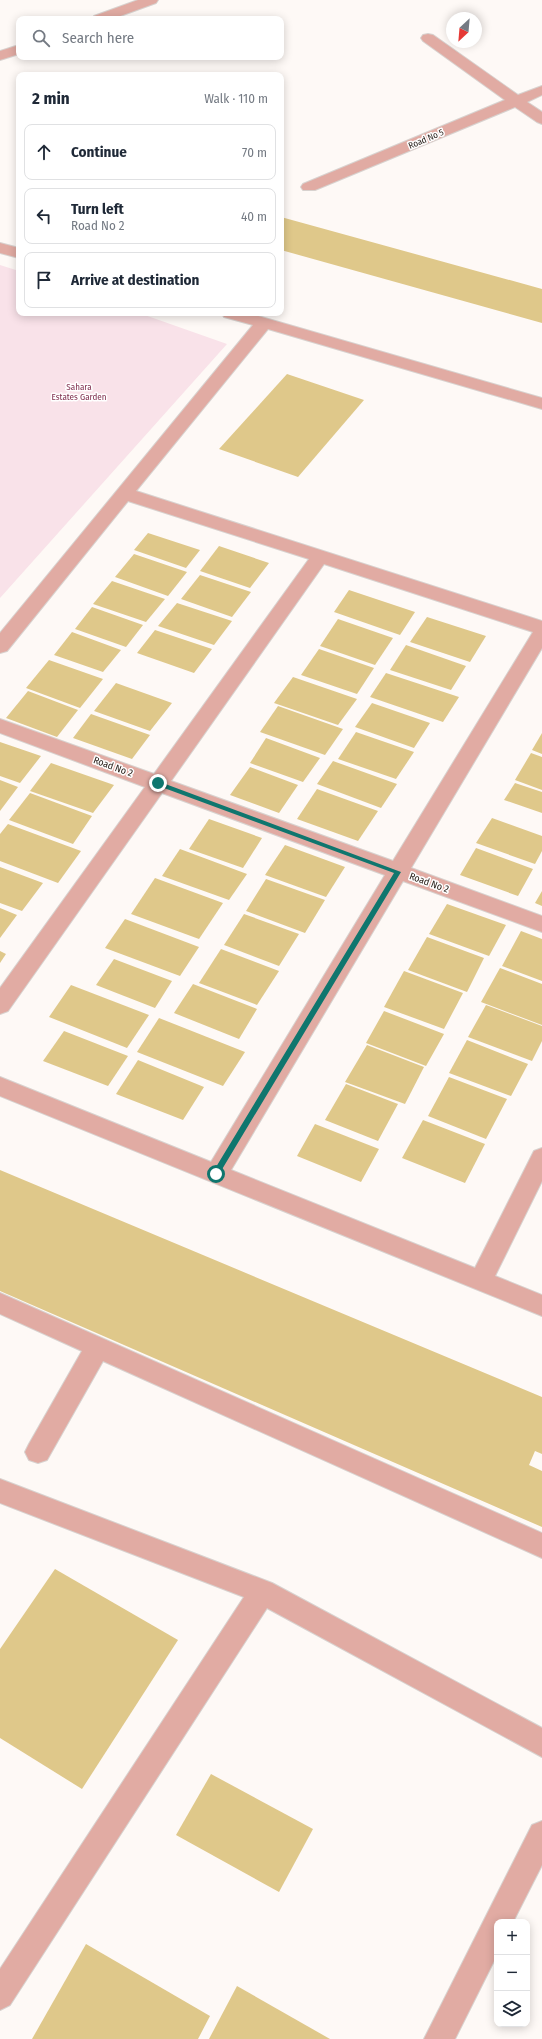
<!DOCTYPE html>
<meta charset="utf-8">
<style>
body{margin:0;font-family:"Fira Sans Condensed",sans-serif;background:#f6f6f7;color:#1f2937}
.controls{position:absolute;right:12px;bottom:12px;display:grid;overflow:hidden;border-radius:8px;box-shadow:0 2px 10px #0003}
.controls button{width:36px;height:36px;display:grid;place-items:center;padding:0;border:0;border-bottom:1px solid #e0e1e3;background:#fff;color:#1f2937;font:20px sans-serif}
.compass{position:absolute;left:446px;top:12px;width:36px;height:36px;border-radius:50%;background:#fff;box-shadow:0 2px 10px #0003;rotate:206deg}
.stop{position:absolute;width:12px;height:12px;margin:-9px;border:3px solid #0f766e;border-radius:50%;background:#fff}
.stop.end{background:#0f766e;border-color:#fff;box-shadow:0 1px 4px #0008}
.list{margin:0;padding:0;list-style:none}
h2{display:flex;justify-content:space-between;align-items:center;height:52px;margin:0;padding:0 16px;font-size:17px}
h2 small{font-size:13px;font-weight:400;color:#747a83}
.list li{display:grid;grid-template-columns:26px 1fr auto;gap:12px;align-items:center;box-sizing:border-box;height:56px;margin:0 8px 8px;padding:0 8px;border:1px solid #e0e1e3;border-radius:8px}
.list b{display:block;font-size:15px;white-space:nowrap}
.list p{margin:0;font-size:13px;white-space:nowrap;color:#747a83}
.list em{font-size:13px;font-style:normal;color:#747a83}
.icon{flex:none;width:22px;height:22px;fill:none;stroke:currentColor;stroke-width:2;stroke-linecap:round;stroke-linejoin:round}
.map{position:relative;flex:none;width:542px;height:2039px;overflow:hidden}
.search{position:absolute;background:#fff;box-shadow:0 2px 10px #0003;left:16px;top:16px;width:268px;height:44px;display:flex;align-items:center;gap:10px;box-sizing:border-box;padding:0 14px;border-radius:8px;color:#747a83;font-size:15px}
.panel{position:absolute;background:#fff;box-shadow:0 2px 10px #0003;left:16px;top:72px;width:268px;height:244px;border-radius:8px}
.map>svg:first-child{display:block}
</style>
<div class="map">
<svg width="542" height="2039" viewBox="0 0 542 2039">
<rect width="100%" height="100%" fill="#fef9f6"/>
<polygon fill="#f9e2e9" points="0,265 19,271 19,313 139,313 227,344 0,598"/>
<g fill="#dfc88a">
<polygon points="281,217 542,289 542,323 281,250"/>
<polygon points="287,374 364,400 298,477 219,449"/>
<polygon points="148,533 200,550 186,568 134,550"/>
<polygon points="219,546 269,563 250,588 200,571"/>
<polygon points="134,554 187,572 168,596 115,577"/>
<polygon points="200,575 251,592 232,617 181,599"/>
<polygon points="112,581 165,599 146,622 93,604"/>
<polygon points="349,590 415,612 400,635 334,612"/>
<polygon points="177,603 232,621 214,645 158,626"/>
<polygon points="92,607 143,625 126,647 75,629"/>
<polygon points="427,617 486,636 470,662 410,642"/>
<polygon points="338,619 393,638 375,665 320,646"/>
<polygon points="155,630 212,649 194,673 137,653"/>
<polygon points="72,632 121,650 103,672 54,655"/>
<polygon points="406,645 466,666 451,690 390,670"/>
<polygon points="319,649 374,668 357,694 301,675"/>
<polygon points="49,660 103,679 80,708 26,688"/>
<polygon points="386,673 459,697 443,722 370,697"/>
<polygon points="293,677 357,699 338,725 274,703"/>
<polygon points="116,683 172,703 150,731 94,711"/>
<polygon points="28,691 78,710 57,737 6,718"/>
<polygon points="372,703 430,723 414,748 355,727"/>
<polygon points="278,706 343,729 325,755 260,732"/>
<polygon points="91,714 150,735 132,759 73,738"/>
<polygon points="356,732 414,752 396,779 338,759"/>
<polygon points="542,733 542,754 532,750"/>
<polygon points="266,738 320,758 303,782 250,763"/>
<polygon points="0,742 41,756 20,783 0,776"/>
<polygon points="531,753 542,757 542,790 515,780"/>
<polygon points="333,761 397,784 381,808 317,784"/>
<polygon points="51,763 114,785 93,813 30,791"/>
<polygon points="250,767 298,785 279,813 230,795"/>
<polygon points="0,780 18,787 0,811"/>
<polygon points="515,783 542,792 542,813 504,800"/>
<polygon points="317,789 378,811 358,841 297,819"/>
<polygon points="30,793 92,816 73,844 9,820"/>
<polygon points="492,818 542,836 542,851 535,864 476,843"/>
<polygon points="209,819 262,838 243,868 189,849"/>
<polygon points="8,824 81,851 58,883 0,861 0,834"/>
<polygon points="285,845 345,867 326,897 265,875"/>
<polygon points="476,848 533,869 518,896 460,875"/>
<polygon points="180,849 247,874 229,900 162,876"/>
<polygon points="0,867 43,883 22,911 0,903"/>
<polygon points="155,878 223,903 199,939 131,914"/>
<polygon points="266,879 325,900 305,933 246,911"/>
<polygon points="542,891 542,906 535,903"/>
<polygon points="447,904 506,925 489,956 429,934"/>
<polygon points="0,908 17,915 0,938"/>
<polygon points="244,914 299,934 279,966 224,945"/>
<polygon points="125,919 199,947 180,976 105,948"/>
<polygon points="521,931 542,939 542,981 502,966"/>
<polygon points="427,937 484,958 467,992 408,970"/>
<polygon points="221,949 279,971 257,1005 199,983"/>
<polygon points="0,951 6,954 0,963"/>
<polygon points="114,959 172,981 155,1008 96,985"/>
<polygon points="500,968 542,984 542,1025 481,1002"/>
<polygon points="404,971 463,993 444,1029 384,1007"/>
<polygon points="193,984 257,1009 239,1039 174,1013"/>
<polygon points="71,985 149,1015 127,1048 49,1017"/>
<polygon points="486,1005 542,1026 542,1041 532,1061 468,1037"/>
<polygon points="384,1011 444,1034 426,1066 366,1043"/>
<polygon points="159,1018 245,1052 223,1086 137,1052"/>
<polygon points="64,1031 128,1056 108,1086 43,1061"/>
<polygon points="467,1040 528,1064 511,1096 449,1073"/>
<polygon points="367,1045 424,1067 405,1104 345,1082"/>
<polygon points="138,1060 204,1087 183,1120 116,1094"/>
<polygon points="449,1077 507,1099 486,1139 428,1116"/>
<polygon points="346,1084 398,1104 378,1141 325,1120"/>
<polygon points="423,1120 485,1144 465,1183 402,1158"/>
<polygon points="315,1124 379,1149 361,1182 297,1156"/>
<polygon points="0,1170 542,1397 542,1454 535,1451 529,1465 542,1471 542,1527 0,1291"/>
<polygon points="55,1569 178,1640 82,1789 0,1738 0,1649"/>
<polygon points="211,1774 313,1829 279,1892 176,1835"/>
<polygon points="86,1944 210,2016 198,2039 32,2039"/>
<polygon points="237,1986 330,2039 209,2039"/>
</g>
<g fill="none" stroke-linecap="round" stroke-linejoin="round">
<defs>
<g id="street">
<polygon points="138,0 158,0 156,3 112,19 92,19 94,16"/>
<polygon points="428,34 433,35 518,95 542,86 542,95 527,102 542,112 542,124 537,122 515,107 315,190 303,190 301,187 303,184 505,100 423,41 421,38 423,35"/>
<polygon points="19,45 19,54 0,60 0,51"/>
<polygon points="0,243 19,248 19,258 0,253"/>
<path d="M222,313H248L542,398V409L268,329L136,491L542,621V648L411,868L542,916V932L403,881L231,1170L475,1268L534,1151L542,1148V1181L495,1276L542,1295V1316L0,1096V1077L211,1162L385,875L162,793L8,1011L0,1014V988L145,787L0,733V719L154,774L309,559L128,501L7,651L0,653V633L253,325L224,317ZM324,564L533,632L393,861L171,781Z"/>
<polygon points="0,1293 542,1533 542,1558 103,1361 47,1460 38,1463 29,1460 25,1452 29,1444 82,1351 0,1314"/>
<polygon points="0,1479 272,1583 542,1728 542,1757 267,1608 10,2005 0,2010 0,1969 244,1597 0,1503"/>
<polygon points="542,1821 542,1865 513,1922 497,1922 497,1955 455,2039 424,2039 532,1825"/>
</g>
</defs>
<use href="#street" stroke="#d8d2cf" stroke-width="2"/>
<use href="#street" fill="#e1aba3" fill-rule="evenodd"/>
</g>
<polygon fill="#0f766e" points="156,782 160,782 401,872 218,1176 213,1176 213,1172 394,873 156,785"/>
<g text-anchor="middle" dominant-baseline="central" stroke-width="3" stroke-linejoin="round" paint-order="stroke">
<g font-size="9" fill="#2b221c" stroke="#fff">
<text transform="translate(426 139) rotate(-23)">Road No 5</text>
</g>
<g font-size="9" fill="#813251" stroke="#fff">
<text x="79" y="387">Sahara<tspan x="79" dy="10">Estates Garden</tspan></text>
</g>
<g font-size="10" fill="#2b221c" stroke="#fff">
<text transform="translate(113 767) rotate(20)">Road No 2</text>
<text transform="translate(429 883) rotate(20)">Road No 2</text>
</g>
</g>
</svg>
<div class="controls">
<button>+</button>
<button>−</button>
<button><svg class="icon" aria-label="layers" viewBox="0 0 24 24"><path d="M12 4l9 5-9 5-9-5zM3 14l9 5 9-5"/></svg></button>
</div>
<svg class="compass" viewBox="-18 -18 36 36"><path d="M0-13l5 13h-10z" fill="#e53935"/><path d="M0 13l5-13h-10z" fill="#747a83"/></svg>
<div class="stop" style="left:216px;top:1174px"></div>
<div class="stop end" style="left:158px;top:783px"></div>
<div class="search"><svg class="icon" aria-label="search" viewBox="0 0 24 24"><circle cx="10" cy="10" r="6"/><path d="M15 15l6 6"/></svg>Search here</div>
<section class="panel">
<h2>2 min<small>Walk · 110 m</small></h2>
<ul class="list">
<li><svg class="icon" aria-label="ahead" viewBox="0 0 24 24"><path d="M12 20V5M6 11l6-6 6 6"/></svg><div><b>Continue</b></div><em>70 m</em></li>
<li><svg class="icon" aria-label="left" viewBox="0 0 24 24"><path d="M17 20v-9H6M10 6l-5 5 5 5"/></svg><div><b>Turn left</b><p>Road No 2</p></div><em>40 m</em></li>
<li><svg class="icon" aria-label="arrive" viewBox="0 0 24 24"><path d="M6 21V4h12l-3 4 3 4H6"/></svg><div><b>Arrive at destination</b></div></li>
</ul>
</section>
</div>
